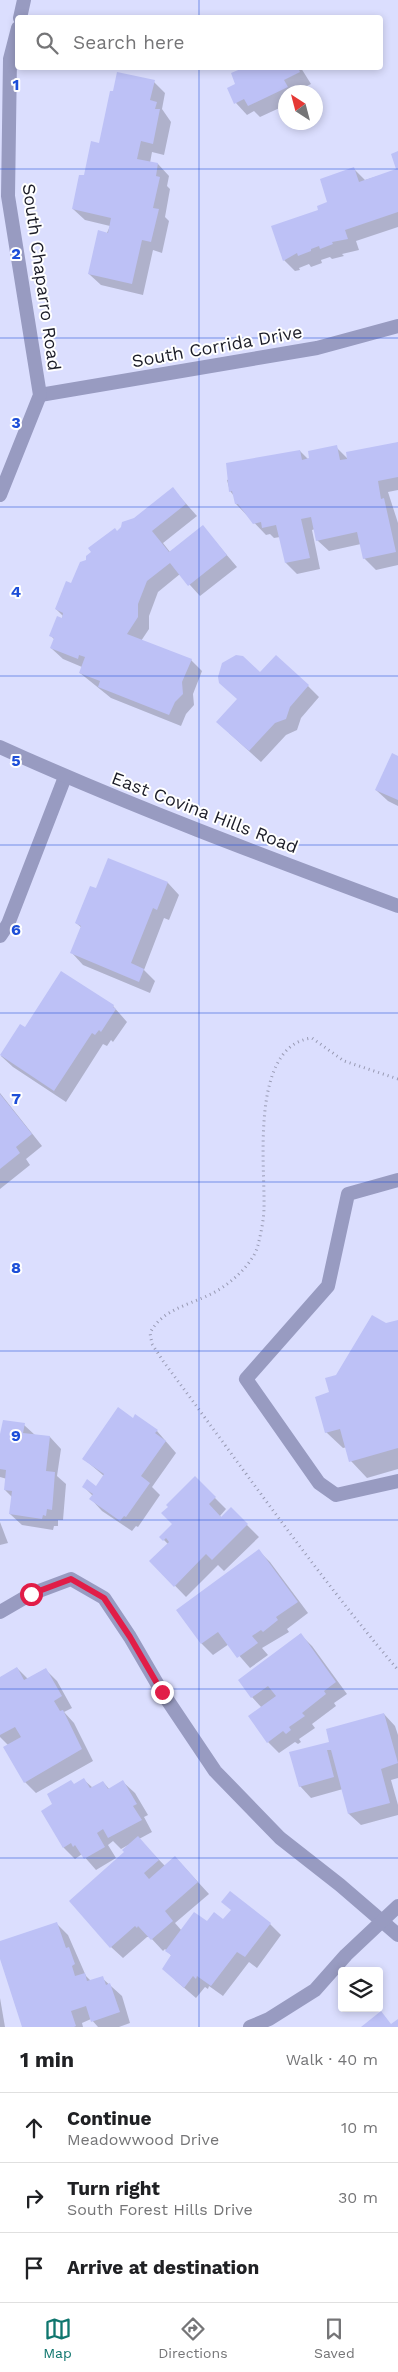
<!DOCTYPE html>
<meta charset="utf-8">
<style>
body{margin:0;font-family:"Work Sans",sans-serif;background:#f6f6f6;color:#202124}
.controls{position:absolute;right:15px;bottom:15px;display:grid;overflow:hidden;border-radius:5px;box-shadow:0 2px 8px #0003}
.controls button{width:45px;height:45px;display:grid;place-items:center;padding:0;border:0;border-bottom:1px solid #e0e0e0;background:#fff;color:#202124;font:25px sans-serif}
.compass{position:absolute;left:278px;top:85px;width:45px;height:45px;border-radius:50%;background:#fff;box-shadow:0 2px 8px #0003;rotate:324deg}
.stop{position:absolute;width:15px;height:15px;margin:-11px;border:4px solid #e11d48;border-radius:50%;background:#fff}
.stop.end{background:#e11d48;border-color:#fff;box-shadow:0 1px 5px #0008}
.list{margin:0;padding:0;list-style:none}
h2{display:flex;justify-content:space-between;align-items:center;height:65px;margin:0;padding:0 20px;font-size:21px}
h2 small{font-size:16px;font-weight:400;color:#757577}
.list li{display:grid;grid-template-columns:32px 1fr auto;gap:15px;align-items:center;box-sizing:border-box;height:70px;padding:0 20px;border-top:1px solid #e0e0e0}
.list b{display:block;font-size:19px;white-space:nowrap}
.list p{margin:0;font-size:16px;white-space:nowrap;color:#757577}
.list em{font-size:16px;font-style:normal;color:#757577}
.icon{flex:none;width:28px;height:28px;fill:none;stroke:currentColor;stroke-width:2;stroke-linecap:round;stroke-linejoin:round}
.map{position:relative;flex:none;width:398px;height:2027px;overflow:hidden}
.search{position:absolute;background:#fff;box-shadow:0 2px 8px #0003;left:15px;right:15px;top:15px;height:55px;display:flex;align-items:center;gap:12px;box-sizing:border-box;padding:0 18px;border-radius:5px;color:#757577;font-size:19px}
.sheet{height:275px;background:#fff}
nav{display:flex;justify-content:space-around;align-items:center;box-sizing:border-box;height:70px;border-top:1px solid #e0e0e0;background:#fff;font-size:14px;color:#757577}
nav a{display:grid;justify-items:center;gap:2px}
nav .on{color:#0f766e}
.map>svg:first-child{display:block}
</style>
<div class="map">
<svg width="398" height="2027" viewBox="0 0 398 2027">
<rect width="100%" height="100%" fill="#dbdefe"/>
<g fill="#0003">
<polygon points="246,68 301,68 311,84 295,92 286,92 286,105 260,117 254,111 247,115 236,103 229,88 237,84 232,74"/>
<polygon points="154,82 165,93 162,109 171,122 164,155 152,152 150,163 158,164 169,176 167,186 170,189 165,217 169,221 162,253 153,250 143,295 101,285 89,274 110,226 85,220 73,209 100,144"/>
<polygon points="398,154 398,227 356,241 359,250 342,254 344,256 332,259 330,257 321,260 322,263 311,267 309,264 299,268 300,270 295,271 284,260 354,169 365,180 398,170"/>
<polygon points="398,443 398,490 388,492 398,523 398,565 376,570 364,558 361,544 329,551 317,540 315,529 312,530 320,569 297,574 286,563 280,537 274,538 270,534 266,535 236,504 234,496 230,491 227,480 300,451 309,460 336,447 348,459"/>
<polygon points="173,489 197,516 163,543 170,552 203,527 237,567 200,596 180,574 158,592 149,616 149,629 141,641 191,660 202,671 193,694 194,705 186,714 181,726 111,698 80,673 82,667 63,659 51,648 55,640 51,636 63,616 56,609 87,561 117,532"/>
<polygon points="260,674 308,686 319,697 301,718 297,730 286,735 261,762 229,733 238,700"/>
<polygon points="398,756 398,806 388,801 376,790"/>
<polygon points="109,860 168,883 179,895 169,920 164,918 144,970 155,981 150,993 83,965 72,953 82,928 76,923 97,890"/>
<polygon points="113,1006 127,1022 113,1042 111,1040 107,1046 103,1044 66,1102 13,1067 1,1056"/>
<polygon points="0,1093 42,1146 26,1159 30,1165 0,1189"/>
<polygon points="398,1321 398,1469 367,1478 351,1461 347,1447 343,1448 326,1432 331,1393 337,1376 386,1324"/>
<polygon points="133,1420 157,1431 176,1453 152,1487 160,1495 138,1527 136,1526 132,1531 102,1511 91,1499 93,1496 83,1486 97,1487 104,1476 84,1459"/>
<polygon points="24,1425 35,1435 50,1437 61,1449 57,1476 66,1484 63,1520 58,1520 58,1526 54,1526 53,1530 22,1525 10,1514 12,1497 5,1490 7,1479 0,1477 0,1435"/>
<polygon points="195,1478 226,1509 220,1516 222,1518 231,1509 259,1537 224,1571 218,1565 186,1597 151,1561 168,1544 161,1537 174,1524"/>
<polygon points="0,1522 8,1543 0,1545"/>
<polygon points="259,1551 270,1562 308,1613 287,1629 289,1632 262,1648 268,1655 250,1668 229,1644 213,1655 202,1644 178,1610"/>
<polygon points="300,1634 312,1646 347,1694 334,1703 336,1706 312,1724 315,1728 299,1739 301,1742 298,1744 295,1742 279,1753 268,1742 262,1708 252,1697"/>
<polygon points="17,1668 28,1679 45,1669 57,1681 72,1708 64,1712 74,1723 93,1761 36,1793 25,1782 8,1745 0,1737 0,1678"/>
<polygon points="384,1714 395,1726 398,1735 398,1778 391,1780 398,1805 398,1815 361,1825 349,1814 343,1789 311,1798 300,1786 330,1743"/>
<polygon points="84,1780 93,1788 103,1782 110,1790 123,1782 135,1793 148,1815 144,1817 152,1832 139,1839 165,1866 175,1857 209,1894 175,1923 182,1931 223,1921 270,1924 281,1935 257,1968 249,1962 223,1996 209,1986 208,1989 205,1987 196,1998 175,1980 172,1956 165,1949 163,1951 150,1937 147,1937 123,1958 111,1947 128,1845 121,1849 113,1841 108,1845 116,1858 96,1870 82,1854 75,1859 64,1848 54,1805"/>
<polygon points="57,1924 68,1935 86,1976 91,1981 102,1978 122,1996 130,2023 119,2027 98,2027 91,2019 82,2023 83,2027 23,2027 0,1956 0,1943"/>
<polygon points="0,1998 5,2027 0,2027"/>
</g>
<g fill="#bdc1f6">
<polygon points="243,68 298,68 300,72 284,80 288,87 248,106 244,99 234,104 227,88 235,84 231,73"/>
<polygon points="117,72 155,80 150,100 157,102 155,109 160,109 153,144 141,141 137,159 158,163 156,176 160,177 153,208 159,209 151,242 142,240 132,284 88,274 98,230 108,233 111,218 72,209 79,175 84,175 91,141 99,143 110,91 113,91"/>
<polygon points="398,151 398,212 345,230 348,239 332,242 333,244 320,249 319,246 311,249 311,251 298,256 297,253 283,261 271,226 318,210 317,206 327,202 320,179 354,167 359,182 396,169 391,154"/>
<polygon points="398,442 398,477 378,481 381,499 384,498 396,552 363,559 357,532 316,541 311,517 301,519 310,558 285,563 276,525 262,528 261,522 253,524 238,504 235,504 232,491 229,492 226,463 300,450 302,460 309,458 308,451 337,445 340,460 347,459 346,452"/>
<polygon points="173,487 186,504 152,531 169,552 203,525 227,555 188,586 170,563 147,581 138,604 138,617 127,634 192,659 182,682 183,694 175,702 169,715 98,687 100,681 79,673 85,657 79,655 78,659 50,648 54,638 49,636 57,616 62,618 63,613 55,609 66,581 71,583 80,562 86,560 86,556 91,552 88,548 115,528 117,531 121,527 122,522 134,518"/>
<polygon points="236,655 243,656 260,672 276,655 309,685 290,707 286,719 275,723 249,751 216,722 237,699 219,683 218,677 222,663"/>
<polygon points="392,753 398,756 398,800 375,790"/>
<polygon points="108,858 168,882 157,910 153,908 131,963 144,969 139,982 70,953 81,926 75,923 90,886 96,888"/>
<polygon points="61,971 114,1005 113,1007 116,1009 101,1032 99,1030 95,1035 92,1033 54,1091 0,1055 20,1024 25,1027"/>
<polygon points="0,1094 32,1134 16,1147 20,1153 0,1169"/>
<polygon points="372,1315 386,1323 398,1320 398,1448 349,1462 340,1429 325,1433 315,1397 329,1392 325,1378 336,1375"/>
<polygon points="118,1407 133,1418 135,1414 158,1430 155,1433 166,1441 141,1476 150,1483 126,1517 124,1516 120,1521 89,1499 93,1494 82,1487 87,1479 96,1486 104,1474 82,1459"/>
<polygon points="3,1420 25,1423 23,1433 50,1436 46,1471 55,1472 53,1499 52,1510 47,1509 46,1516 43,1515 42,1519 9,1514 12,1491 4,1490 6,1470 0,1469 0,1434"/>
<polygon points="195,1476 216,1497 209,1504 221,1517 231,1507 248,1524 212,1560 206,1554 174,1587 149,1561 169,1542 166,1538 163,1541 159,1537 172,1524 161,1513 168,1507 166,1505"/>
<polygon points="259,1549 298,1602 276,1617 278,1620 263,1632 261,1630 252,1636 258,1643 237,1658 218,1632 201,1644 176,1610"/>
<polygon points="301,1633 336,1682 324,1691 326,1694 302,1713 305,1716 289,1727 291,1730 286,1734 283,1731 267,1743 248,1716 276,1696 268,1686 251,1698 238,1680"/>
<polygon points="17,1667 24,1680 46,1668 62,1696 54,1701 60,1711 63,1710 82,1749 24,1783 3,1747 21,1737 15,1727 0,1735 0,1677"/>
<polygon points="384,1713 398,1763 381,1769 390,1803 348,1814 331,1750 327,1750 334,1777 299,1787 289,1752 329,1742 326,1729"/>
<polygon points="84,1778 90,1788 103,1781 108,1789 123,1780 137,1804 133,1806 142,1820 108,1838 103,1829 97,1833 105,1847 84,1859 75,1845 73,1847 71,1843 63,1848 41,1811 52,1804 47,1794 71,1780 74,1784"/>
<polygon points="138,1836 159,1860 144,1873 149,1879 175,1856 198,1882 165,1911 173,1921 151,1940 138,1926 137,1928 135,1926 110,1948 69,1901 124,1852 122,1850"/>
<polygon points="230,1891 271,1923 245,1957 237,1952 211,1986 197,1976 196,1979 193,1976 184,1988 162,1969 171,1955 165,1951 194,1912 207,1921 214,1912 223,1919 231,1910 221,1902"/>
<polygon points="57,1922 66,1948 69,1947 75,1964 72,1966 75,1976 85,1973 87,1981 103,1976 106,1985 110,1983 120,2012 91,2022 86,2006 71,2011 76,2026 74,2027 22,2027 0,1959 0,1941"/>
<polygon points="381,2011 391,2024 398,2019 398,2027 361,2027"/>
</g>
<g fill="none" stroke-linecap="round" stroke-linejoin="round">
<path stroke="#989ab3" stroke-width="3" stroke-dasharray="1 4" stroke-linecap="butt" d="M398,1079L344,1061L312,1038C250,1045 265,1164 264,1207C264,1219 261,1233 258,1245C253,1265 227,1287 209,1295C186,1306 162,1310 150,1333L152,1344L163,1361C240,1464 314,1571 398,1670"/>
<polyline stroke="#989bc1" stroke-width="14" points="398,1180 348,1194 328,1286 246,1379 319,1483 336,1495 398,1481"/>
<g stroke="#989bc1" stroke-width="14">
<polyline points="20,18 24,0"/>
<polyline points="40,395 317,348 398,326"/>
<polyline points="0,495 40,395 8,196 10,59 18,28"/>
<polyline points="0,936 8,924 65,777"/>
<polyline points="0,1612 31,1594 71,1579 104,1598 130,1637 162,1692 215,1771 280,1838 340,1885 398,1935"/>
<polyline points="250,2027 269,2019 315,1990 346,1955 398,1906"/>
</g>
<path stroke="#989bc1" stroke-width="14" d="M0,747C130,806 264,856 398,906"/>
</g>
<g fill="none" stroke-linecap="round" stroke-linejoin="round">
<polyline stroke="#e11d48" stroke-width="6" points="31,1594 71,1579 104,1598 130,1637 162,1692"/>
</g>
<path fill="none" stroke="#1d4ed8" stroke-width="1" stroke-opacity="0.55" d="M199,0V18M199,68V2027M0,169H398M0,338H398M0,507H398M0,676H398M0,845H398M0,1013H398M0,1182H398M0,1351H398M0,1520H398M0,1689H398M0,1858H398"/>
<g text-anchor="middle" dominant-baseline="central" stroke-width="4" stroke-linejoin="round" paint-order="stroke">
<g font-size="18" fill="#1c1d28" stroke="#fff">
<text transform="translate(42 277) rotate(82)">South Chaparro Road</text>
<text transform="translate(217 346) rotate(-10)">South Corrida Drive</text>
<text transform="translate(205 812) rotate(21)">East Covina Hills Road</text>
</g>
</g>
<g font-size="16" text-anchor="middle" font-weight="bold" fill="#1d4ed8" stroke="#fff" stroke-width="4" stroke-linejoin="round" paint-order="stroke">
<text x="16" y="90">1</text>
<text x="16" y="259">2</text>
<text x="16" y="428">3</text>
<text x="16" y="597">4</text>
<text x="16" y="766">5</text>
<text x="16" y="935">6</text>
<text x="16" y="1104">7</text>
<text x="16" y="1273">8</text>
<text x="16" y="1441">9</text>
</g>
</svg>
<div class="controls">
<button><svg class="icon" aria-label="layers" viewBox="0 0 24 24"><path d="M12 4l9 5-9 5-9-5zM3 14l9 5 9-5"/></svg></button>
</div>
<svg class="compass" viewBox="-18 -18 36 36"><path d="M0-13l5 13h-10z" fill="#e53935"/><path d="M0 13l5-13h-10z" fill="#757577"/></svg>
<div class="stop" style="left:31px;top:1594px"></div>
<div class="stop end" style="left:162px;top:1692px"></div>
<div class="search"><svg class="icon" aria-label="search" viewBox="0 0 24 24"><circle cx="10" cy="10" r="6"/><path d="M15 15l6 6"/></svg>Search here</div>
</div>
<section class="sheet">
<h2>1 min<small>Walk · 40 m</small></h2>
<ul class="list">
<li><svg class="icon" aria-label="ahead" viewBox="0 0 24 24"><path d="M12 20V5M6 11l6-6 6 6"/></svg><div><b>Continue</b><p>Meadowwood Drive</p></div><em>10 m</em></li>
<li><svg class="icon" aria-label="right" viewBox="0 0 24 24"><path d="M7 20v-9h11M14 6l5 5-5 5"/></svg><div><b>Turn right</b><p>South Forest Hills Drive</p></div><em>30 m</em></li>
<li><svg class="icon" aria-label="arrive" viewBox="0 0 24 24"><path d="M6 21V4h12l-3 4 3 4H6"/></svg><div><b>Arrive at destination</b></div></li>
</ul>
</section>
<nav>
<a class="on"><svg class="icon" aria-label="map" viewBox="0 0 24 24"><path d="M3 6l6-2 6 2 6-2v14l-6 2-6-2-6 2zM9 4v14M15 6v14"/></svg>Map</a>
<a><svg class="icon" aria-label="directions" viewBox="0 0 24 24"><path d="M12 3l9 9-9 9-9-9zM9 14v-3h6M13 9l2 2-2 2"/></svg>Directions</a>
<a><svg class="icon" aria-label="saved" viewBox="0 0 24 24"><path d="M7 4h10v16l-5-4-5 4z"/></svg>Saved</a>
</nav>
